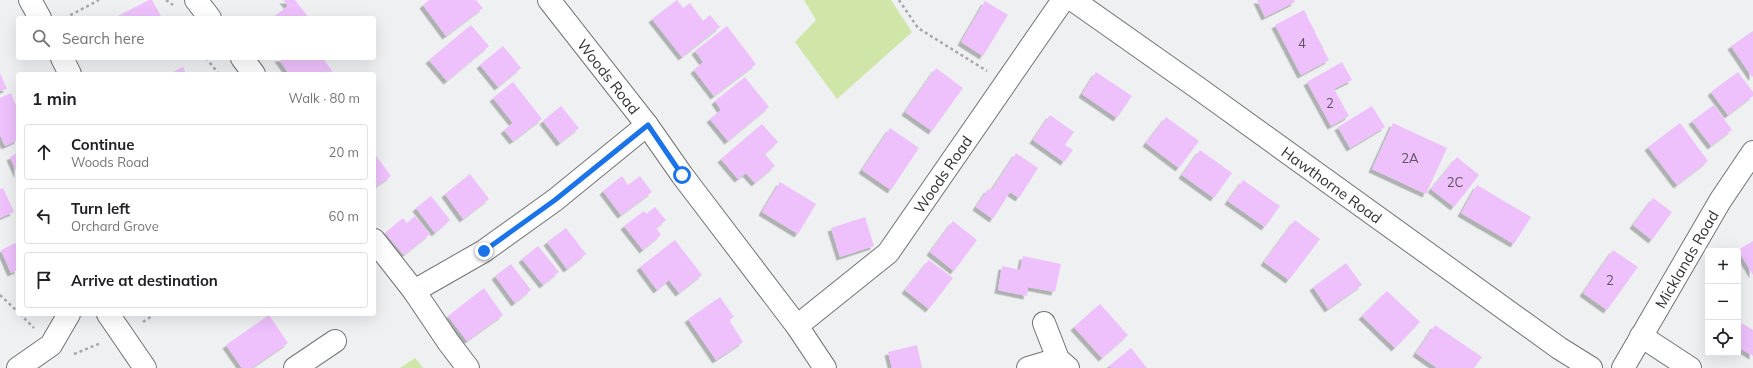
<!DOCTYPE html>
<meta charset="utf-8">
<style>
body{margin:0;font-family:Mulish,sans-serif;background:#f6f6f6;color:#202124}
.controls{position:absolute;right:12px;bottom:12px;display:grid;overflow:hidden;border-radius:4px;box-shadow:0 4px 16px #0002}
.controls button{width:36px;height:36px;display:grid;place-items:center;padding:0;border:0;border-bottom:1px solid #e0e0e0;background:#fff;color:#202124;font:20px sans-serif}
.stop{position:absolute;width:12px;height:12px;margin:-9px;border:3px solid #1a73e8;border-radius:50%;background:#fff}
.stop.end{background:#1a73e8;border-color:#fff;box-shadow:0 1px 4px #0008}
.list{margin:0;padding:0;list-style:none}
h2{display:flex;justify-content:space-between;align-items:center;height:52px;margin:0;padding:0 16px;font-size:17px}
h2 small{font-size:13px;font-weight:400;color:#757577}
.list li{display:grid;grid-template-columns:26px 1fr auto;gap:12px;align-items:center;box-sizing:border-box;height:56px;margin:0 8px 8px;padding:0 8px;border:1px solid #e0e0e0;border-radius:4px}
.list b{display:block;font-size:15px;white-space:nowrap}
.list p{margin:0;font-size:13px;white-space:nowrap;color:#757577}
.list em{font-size:13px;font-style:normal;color:#757577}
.icon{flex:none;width:22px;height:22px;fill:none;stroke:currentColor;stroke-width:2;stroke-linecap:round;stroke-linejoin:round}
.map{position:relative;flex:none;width:1753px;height:368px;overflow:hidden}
.search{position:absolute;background:#fff;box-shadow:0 4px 16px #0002;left:16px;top:16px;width:360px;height:44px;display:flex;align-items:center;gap:10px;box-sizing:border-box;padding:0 14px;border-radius:4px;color:#757577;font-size:15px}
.panel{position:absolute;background:#fff;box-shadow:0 4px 16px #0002;left:16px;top:72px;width:360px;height:244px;border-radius:4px}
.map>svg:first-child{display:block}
</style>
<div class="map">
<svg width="1753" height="368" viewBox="0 0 1753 368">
<defs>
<filter id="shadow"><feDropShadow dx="-3.5" dy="3.5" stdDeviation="0" flood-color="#0004"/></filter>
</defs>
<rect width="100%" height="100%" fill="#eff0f2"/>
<g fill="#cfe6a8">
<polygon points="804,0 891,0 912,32 837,99 795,42 816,20"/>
<polygon points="415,358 423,368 400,368"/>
</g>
<g fill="#eec1fc" filter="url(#shadow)">
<polygon points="149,0 152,0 162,18 114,18"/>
<polygon points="283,0 295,0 309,18 272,18 288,6"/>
<polygon points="429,0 476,0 483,8 446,36 423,5"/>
<polygon points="677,0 683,8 690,3 703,21 710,15 720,27 682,57 652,19"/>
<polygon points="1257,0 1294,0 1295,2 1265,17"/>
<polygon points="985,1 1008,15 983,56 961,42"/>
<polygon points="1304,10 1329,60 1301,75 1275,25"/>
<polygon points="471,25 489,46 447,81 429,60"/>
<polygon points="727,26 756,64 714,96 694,70 703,62 695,51"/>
<polygon points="1753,31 1753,76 1752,77 1731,46"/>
<polygon points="503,46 521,68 498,87 480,65"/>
<polygon points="278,58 323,58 334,74 289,74"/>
<polygon points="1342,62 1352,80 1334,89 1349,116 1331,126 1307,82"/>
<polygon points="183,67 186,74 169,74"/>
<polygon points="936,68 963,88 932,131 905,112"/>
<polygon points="1096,72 1132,96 1117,118 1082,94"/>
<polygon points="1738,72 1753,92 1753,96 1728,115 1711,92"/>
<polygon points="0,73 7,89 0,91"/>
<polygon points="745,77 769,107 728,141 710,119 721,110 715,101"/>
<polygon points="513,82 542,119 513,141 504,130 513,123 493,98"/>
<polygon points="11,93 18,110 18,140 5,146 0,135 0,98"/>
<polygon points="1714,105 1732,130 1711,146 1692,121"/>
<polygon points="561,106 579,128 560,143 543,121"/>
<polygon points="1372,106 1385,127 1350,148 1338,127"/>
<polygon points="1050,115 1074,132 1065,145 1073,150 1064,162 1033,140"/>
<polygon points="1166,117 1199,141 1179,168 1146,143"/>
<polygon points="1393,123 1447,148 1426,194 1372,169"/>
<polygon points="1680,123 1708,161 1677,185 1648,147"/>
<polygon points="762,124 778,142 765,154 775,166 755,183 746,173 738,179 721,159"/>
<polygon points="890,128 919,148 891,190 862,170"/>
<polygon points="1200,150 1232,173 1214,198 1182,175"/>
<polygon points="18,153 18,175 10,157"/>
<polygon points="374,153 391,176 374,188"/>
<polygon points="1016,153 1038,168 1019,198 1010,192 993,219 976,207 988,189 991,191"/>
<polygon points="1457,157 1479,175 1454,207 1431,189"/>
<polygon points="470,174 489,199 463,219 445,194"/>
<polygon points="622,176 628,185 640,176 652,192 621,215 603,191"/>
<polygon points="1243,180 1280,206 1265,227 1228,201"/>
<polygon points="780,182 816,204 798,234 762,212"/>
<polygon points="1477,185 1531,217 1514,244 1461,213"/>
<polygon points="3,188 14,212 0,218 0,189"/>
<polygon points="431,196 450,220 435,233 416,208"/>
<polygon points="1653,198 1672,212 1652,240 1633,225"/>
<polygon points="655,207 666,220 656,228 661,235 643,250 624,226 644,211 646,214"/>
<polygon points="415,216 430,234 404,255 385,233 403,218 407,223"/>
<polygon points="865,217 874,246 840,257 831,228"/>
<polygon points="1295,220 1320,239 1289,280 1264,262"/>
<polygon points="953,221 977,240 954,271 930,252"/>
<polygon points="566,228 586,254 567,269 547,242"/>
<polygon points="675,240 702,275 679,293 669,280 657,290 640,267"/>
<polygon points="1753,241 1753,275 1738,250"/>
<polygon points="18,242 18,270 11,273 1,250"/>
<polygon points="538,246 559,272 543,285 522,259"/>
<polygon points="1613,250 1638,267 1607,310 1583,293"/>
<polygon points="1023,256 1061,264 1055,292 1028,287 1027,296 998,290 1002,266 1020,270"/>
<polygon points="929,260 953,278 929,309 905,290"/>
<polygon points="1346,263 1362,285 1328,309 1313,287"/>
<polygon points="511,264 531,290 515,303 495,276"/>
<polygon points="484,288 503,315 467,341 448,316"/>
<polygon points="1387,291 1420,322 1395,348 1362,316"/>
<polygon points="720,297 734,317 729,320 743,342 716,360 688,319"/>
<polygon points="1100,304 1128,335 1102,358 1074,327"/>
<polygon points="269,315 288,343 252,368 242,368 226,345"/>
<polygon points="1738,321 1753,330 1753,356 1738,347"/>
<polygon points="1435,325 1482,357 1474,368 1437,368 1416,353"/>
<polygon points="917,345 922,368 892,368 888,352"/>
<polygon points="1131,348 1147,368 1111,368 1109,366"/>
</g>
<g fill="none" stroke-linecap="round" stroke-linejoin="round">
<defs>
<g id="minor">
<polyline points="196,0 210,18"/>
<path id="s1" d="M549,0L647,125L682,175L797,326L888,253L1063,0"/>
<path id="s2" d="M1073,0L1198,88L1559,348L1591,368"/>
<polyline points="242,58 254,74"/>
<polyline points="374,240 414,291"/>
<polyline points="108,314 145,368"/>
<polyline points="1044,323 1058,359 1068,368"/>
<polyline points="797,326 825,368"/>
<polyline points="1641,336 1690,368"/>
<polyline points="295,368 335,341"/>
<polyline points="468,368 449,343 414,291 484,251 555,200 647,125"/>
<polyline points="1028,368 1058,359"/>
<path id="s3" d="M1623,368L1720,201L1753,152"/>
</g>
<g id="tertiary">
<polyline points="30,0 40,18"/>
<polyline points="62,58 70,74"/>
<polyline points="18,368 51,345 69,314"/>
</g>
</defs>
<use href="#minor" stroke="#727375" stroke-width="24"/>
<use href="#tertiary" stroke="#727375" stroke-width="24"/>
<g stroke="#a7a8a9" stroke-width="2.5" stroke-dasharray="3 3" stroke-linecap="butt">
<polyline points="166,0 173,5"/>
<polyline points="899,0 918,28 987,71"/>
<polyline points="65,18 99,0"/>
<polyline points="206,58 219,74"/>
<polyline points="0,295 18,312"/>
<polyline points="20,314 34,328"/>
<polyline points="143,322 155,314"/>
<polyline points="74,354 101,343"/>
</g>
<use href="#minor" stroke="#fff" stroke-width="22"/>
<use href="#tertiary" stroke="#fff" stroke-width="22"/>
</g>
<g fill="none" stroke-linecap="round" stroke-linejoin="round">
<polyline stroke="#1a73e8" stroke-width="5" points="484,251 555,200 648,125 682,175"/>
</g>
<g text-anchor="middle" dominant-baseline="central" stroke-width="3" stroke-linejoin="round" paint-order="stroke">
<g font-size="13" fill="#5f5463">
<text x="1302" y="43">4</text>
<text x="1330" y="103">2</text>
<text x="1410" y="158">2A</text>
<text x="1455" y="182">2C</text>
<text x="1610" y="280">2</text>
</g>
<g font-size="15" fill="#2f2f30" stroke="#eff0f2">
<text stroke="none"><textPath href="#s1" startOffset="97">Woods Road</textPath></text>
<text stroke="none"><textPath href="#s1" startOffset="622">Woods Road</textPath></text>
<text stroke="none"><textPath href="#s2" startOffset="318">Hawthorne Road</textPath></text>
<text stroke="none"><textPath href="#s3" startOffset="126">Micklands Road</textPath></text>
</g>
</g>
</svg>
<div class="controls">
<button>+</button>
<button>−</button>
<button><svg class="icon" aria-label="locate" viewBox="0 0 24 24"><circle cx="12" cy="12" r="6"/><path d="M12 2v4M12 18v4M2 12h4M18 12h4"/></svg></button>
</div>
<div class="stop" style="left:682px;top:175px"></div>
<div class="stop end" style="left:484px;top:251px"></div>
<div class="search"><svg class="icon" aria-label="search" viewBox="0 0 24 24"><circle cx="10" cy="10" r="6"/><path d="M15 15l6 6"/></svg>Search here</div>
<section class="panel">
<h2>1 min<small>Walk · 80 m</small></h2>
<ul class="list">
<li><svg class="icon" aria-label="ahead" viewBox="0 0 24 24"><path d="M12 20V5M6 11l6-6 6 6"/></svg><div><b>Continue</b><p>Woods Road</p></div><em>20 m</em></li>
<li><svg class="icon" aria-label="left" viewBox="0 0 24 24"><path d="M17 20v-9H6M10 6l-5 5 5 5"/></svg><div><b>Turn left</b><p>Orchard Grove</p></div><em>60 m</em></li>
<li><svg class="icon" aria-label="arrive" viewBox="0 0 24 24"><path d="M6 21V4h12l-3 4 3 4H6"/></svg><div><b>Arrive at destination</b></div></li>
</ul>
</section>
</div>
